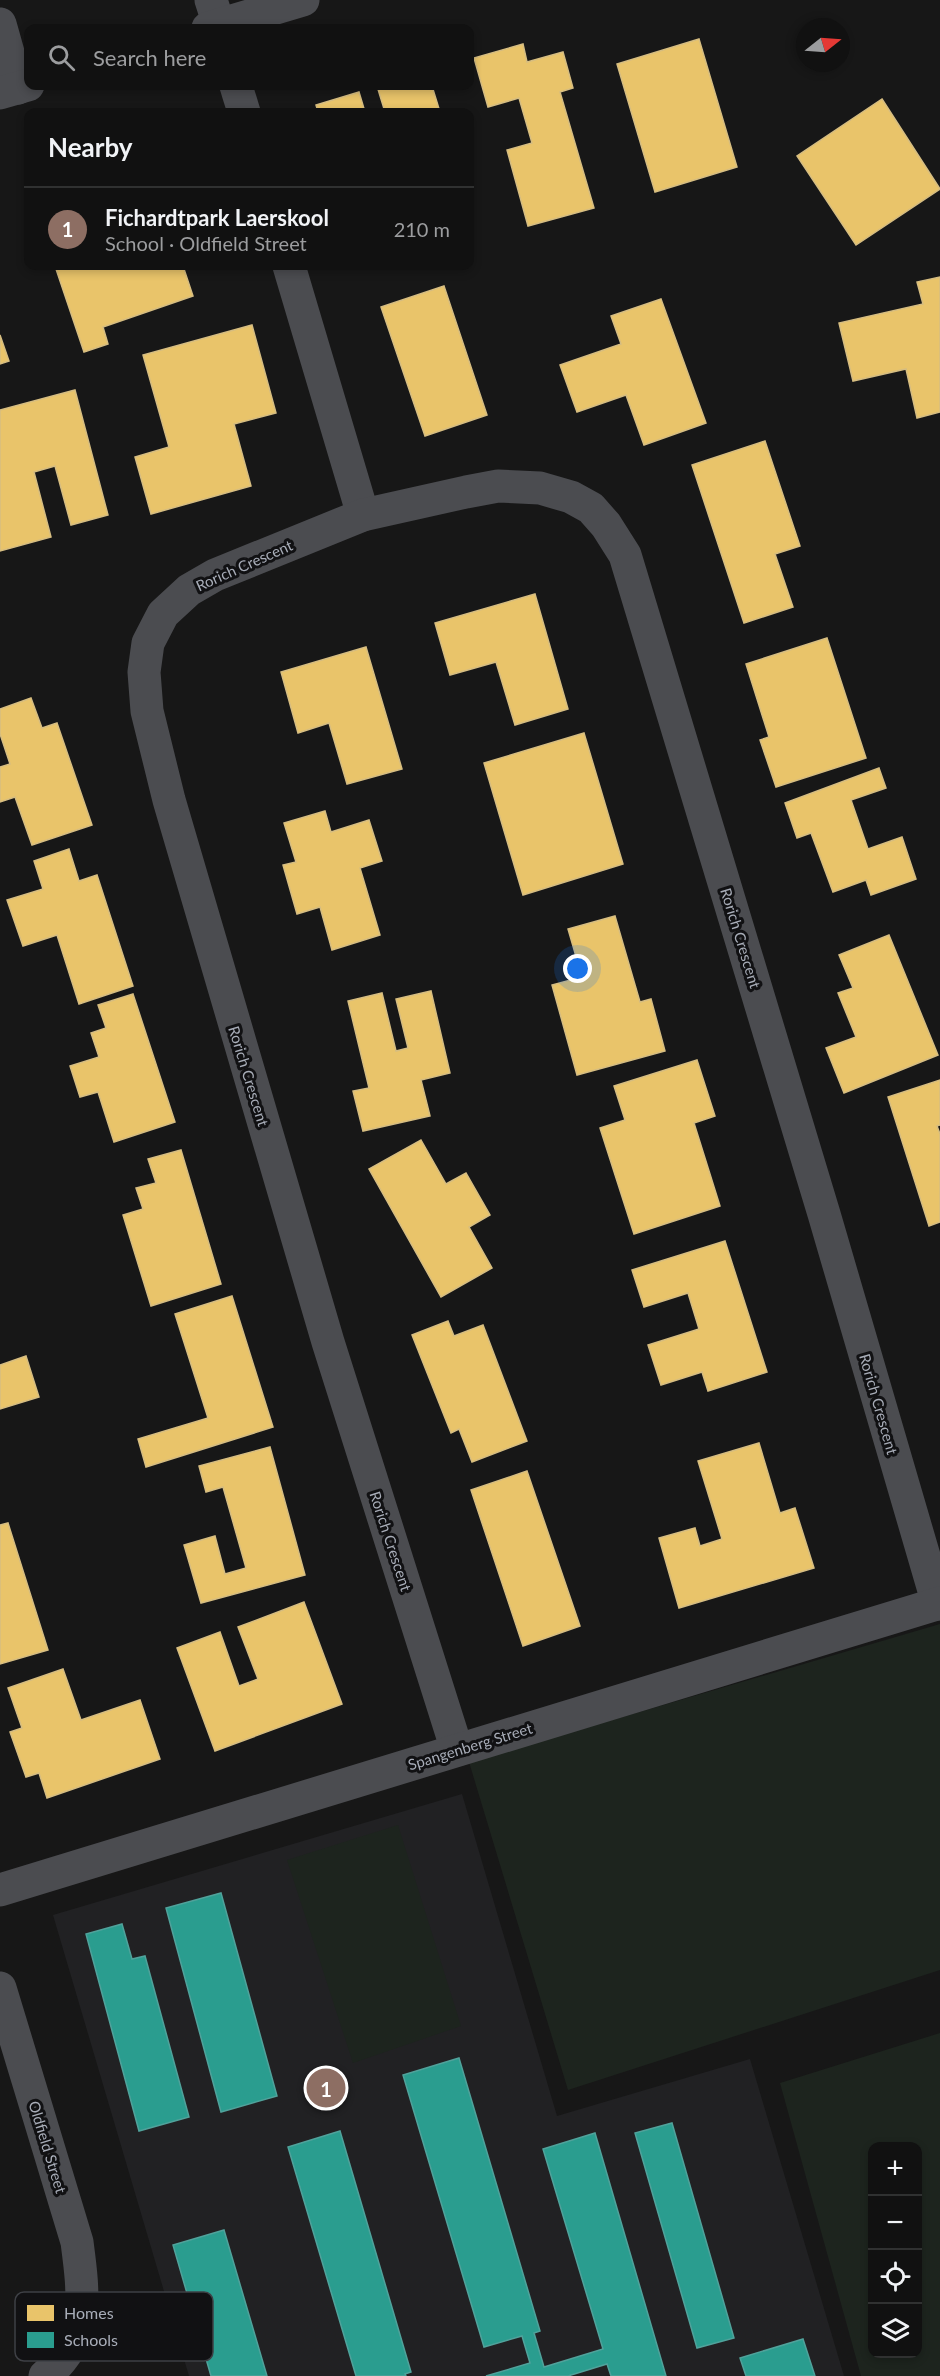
<!DOCTYPE html>
<meta charset="utf-8">
<style>
body{margin:0;font-family:Lato,sans-serif;background:#1a1a1a;color:#f1f3f6}
.controls{position:absolute;right:18px;bottom:18px;display:grid;overflow:hidden;border-radius:12px;box-shadow:0 3px 9px #0003}
.controls button{width:54px;height:54px;display:grid;place-items:center;padding:0;border:0;border-bottom:2px solid #303131;background:#111;color:#f1f3f6;font:30px sans-serif}
.compass{position:absolute;left:796px;top:18px;width:54px;height:54px;border-radius:50%;background:#111;box-shadow:0 3px 9px #0003;rotate:73deg}
.you{position:absolute;left:578px;top:969px;width:21px;height:21px;margin:-15px;border:4px solid #fff;border-radius:50%;background:#1a73e8;box-shadow:0 0 0 9px #1a73e833}
.badge{display:grid;place-items:center;width:39px;height:39px;border-radius:50%;background:#d93025;color:#fff;font-size:20px;font-weight:700}
.pin{position:absolute;translate:-50% -50%;border:3px solid #fff;box-shadow:0 2px 6px #0006}
.list{margin:0;padding:0;list-style:none}
h2{display:flex;justify-content:space-between;align-items:center;height:78px;margin:0;padding:0 24px;font-size:26px}
h2 small{font-size:20px;font-weight:400;color:#9c9d9f}
.list li{display:grid;grid-template-columns:39px 1fr auto;gap:18px;align-items:center;box-sizing:border-box;height:84px;padding:0 24px;border-top:2px solid #303131}
.list b{display:block;font-size:22px;white-space:nowrap}
.list p{margin:0;font-size:20px;white-space:nowrap;color:#9c9d9f}
.list em{font-size:20px;font-style:normal;color:#9c9d9f}
.icon{flex:none;width:33px;height:33px;fill:none;stroke:currentColor;stroke-width:2;stroke-linecap:round;stroke-linejoin:round}
.map{position:relative;flex:none;width:940px;height:2376px;overflow:hidden}
.search{position:absolute;background:#111;box-shadow:0 3px 9px #0003;left:24px;top:24px;width:450px;height:66px;display:flex;align-items:center;gap:15px;box-sizing:border-box;padding:0 21px;border-radius:12px;color:#9c9d9f;font-size:22px}
.panel{position:absolute;background:#111;box-shadow:0 3px 9px #0003;left:24px;top:108px;width:450px;height:162px;border-radius:12px}
.map>svg:first-child{display:block}
</style>
<div class="map">
<svg width="940" height="2376" viewBox="0 0 940 2376">
<rect width="100%" height="100%" fill="#171717"/>
<polygon fill="#212123" points="462,1794 557,2116 750,2059 844,2376 189,2376 53,1915"/>
<g fill="#1d241e" fill-rule="evenodd">
<polygon points="940,1624 940,1970 568,2090 469,1762"/>
<polygon points="398,1825 461,2026 353,2063 287,1860"/>
<path d="M940,2033V2376H861L780,2083ZM872,2146H918V2354H872Z"/>
</g>
<g fill="#e9c46a" stroke="#d6bd81" stroke-width="1.5">
<polygon points="699,39 737,167 655,192 617,64"/>
<polygon points="523,44 527,62 563,52 573,88 560,92 594,208 528,226 507,150 532,143 519,98 488,107 474,58"/>
<polygon points="377,86 432,86 440,112 385,112"/>
<polygon points="359,92 365,112 318,112 316,105"/>
<polygon points="882,99 940,189 856,245 797,156"/>
<polygon points="55,266 183,266 193,296 103,327 108,344 84,352"/>
<polygon points="940,277 940,412 917,418 906,369 853,381 839,323 923,304 917,282"/>
<polygon points="444,286 487,415 425,436 381,307"/>
<polygon points="661,299 706,423 644,445 626,395 577,412 560,365 621,344 611,316"/>
<polygon points="252,325 276,413 234,424 251,486 151,514 135,457 169,447 143,355"/>
<polygon points="0,335 9,361 0,364"/>
<polygon points="75,390 108,515 71,525 55,466 34,472 51,537 0,551 0,410"/>
<polygon points="765,441 800,546 775,554 793,607 744,623 692,465"/>
<polygon points="535,594 568,709 515,725 496,662 450,675 435,623"/>
<polygon points="827,638 866,758 776,787 760,740 769,737 746,664"/>
<polygon points="366,647 402,769 347,784 329,723 298,733 281,672"/>
<polygon points="31,698 42,728 57,723 92,825 32,845 15,797 0,802 0,767 10,764 0,734 0,709"/>
<polygon points="584,733 623,864 523,895 484,763"/>
<polygon points="879,768 886,788 851,800 868,849 902,837 916,879 871,895 866,880 833,892 811,833 797,838 785,803"/>
<polygon points="325,811 331,832 369,820 382,861 360,868 380,935 332,950 320,907 297,914 283,865 296,862 284,823"/>
<polygon points="69,849 79,881 97,875 133,986 79,1004 57,935 23,946 7,900 43,889 34,861"/>
<polygon points="615,916 640,1002 651,999 665,1051 577,1075 552,985 582,977 568,929"/>
<polygon points="889,935 938,1055 844,1093 826,1048 856,1037 838,993 853,988 839,955"/>
<polygon points="431,991 450,1073 421,1080 430,1116 363,1131 353,1091 369,1088 348,1001 382,993 396,1051 408,1048 396,999"/>
<polygon points="133,994 175,1122 114,1142 98,1092 80,1097 70,1066 99,1057 91,1033 106,1028 98,1005"/>
<polygon points="697,1060 715,1116 694,1123 720,1206 634,1234 600,1128 625,1120 614,1086"/>
<polygon points="940,1080 940,1125 937,1126 940,1134 940,1222 929,1226 888,1097"/>
<polygon points="421,1140 446,1184 466,1173 490,1215 469,1227 492,1268 441,1297 369,1169"/>
<polygon points="181,1150 221,1284 151,1306 123,1215 143,1209 136,1188 156,1183 148,1159"/>
<polygon points="725,1241 767,1372 708,1391 702,1372 661,1385 648,1345 699,1329 688,1293 644,1307 632,1270"/>
<polygon points="232,1296 273,1427 146,1467 138,1439 208,1418 175,1314"/>
<polygon points="448,1321 454,1336 483,1325 527,1441 472,1462 459,1429 451,1433 412,1335"/>
<polygon points="26,1356 39,1397 0,1409 0,1365"/>
<polygon points="759,1443 780,1513 795,1508 814,1568 679,1608 659,1538 695,1528 700,1546 722,1539 698,1461"/>
<polygon points="270,1447 305,1575 201,1603 184,1545 215,1536 225,1574 246,1568 223,1487 206,1492 199,1466"/>
<polygon points="527,1471 580,1626 523,1646 471,1490"/>
<polygon points="8,1523 48,1650 0,1664 0,1525"/>
<polygon points="304,1602 342,1704 215,1751 177,1648 220,1632 239,1686 258,1679 238,1627"/>
<polygon points="63,1669 81,1720 140,1700 160,1759 47,1798 39,1773 26,1777 10,1732 22,1728 8,1688"/>
</g>
<g fill="#2a9d8f" stroke="#50a29b" stroke-width="1.5">
<polygon points="221,1893 277,2096 221,2112 166,1908"/>
<polygon points="122,1924 132,1959 145,1956 189,2117 139,2131 86,1934"/>
<polygon points="459,2058 540,2331 534,2333 544,2367 603,2349 543,2149 595,2133 666,2376 611,2376 607,2364 568,2376 486,2376 530,2363 522,2336 484,2347 403,2075"/>
<polygon points="672,2123 734,2338 697,2348 635,2133"/>
<polygon points="340,2131 411,2372 405,2374 406,2376 356,2376 288,2147"/>
<polygon points="224,2230 267,2376 211,2376 173,2245"/>
<polygon points="803,2339 815,2376 746,2376 740,2358"/>
</g>
<g fill="none" stroke-linecap="round" stroke-linejoin="round">
<g stroke="#4b4c50" stroke-width="33">
<polyline points="211,0 220,28"/>
<polyline points="0,24 18,88"/>
<polyline points="236,86 244,112"/>
<polyline points="289,266 363,515"/>
<polyline points="457,1750 328,1342 169,800 147,711 144,672 148,643 163,614 189,590 215,575 363,515 466,492 498,486 540,488 571,497 591,508 606,525 625,555 824,1214 938,1604"/>
<polyline points="0,1890 940,1603"/>
<path d="M0,1988L77,2242C84,2295 90,2339 45,2376"/>
</g>
<g stroke="#4b4c50" stroke-width="33">
<polyline points="208,28 303,0"/>
<polyline points="0,93 28,85"/>
</g>
</g>
<g text-anchor="middle" dominant-baseline="central" stroke-width="6" stroke-linejoin="round" paint-order="stroke">
<g font-size="15" fill="#a8adb8" stroke="#111113">
<text transform="translate(244 565) rotate(-24)">Rorich Crescent</text>
<text transform="translate(741 938) rotate(73)">Rorich Crescent</text>
<text transform="translate(249 1076) rotate(73)">Rorich Crescent</text>
<text transform="translate(879 1404) rotate(74)">Rorich Crescent</text>
<text transform="translate(391 1541) rotate(72)">Rorich Crescent</text>
<text transform="translate(470 1746) rotate(-17)">Spangenberg Street</text>
<text transform="translate(48 2147) rotate(73)">Oldfield Street</text>
</g>
</g>
<rect x="15" y="2292" width="198" height="69" rx="9" fill="#111113" stroke="#3e4045" stroke-width="1.5"/>
<rect x="27" y="2305" width="27" height="16" fill="#e9c46a"/>
<rect x="27" y="2332" width="27" height="16" fill="#2a9d8f"/>
<g font-size="16" fill="#a8adb8">
<text x="64" y="2319">Homes</text>
<text x="64" y="2346">Schools</text>
</g>
</svg>
<div class="controls">
<button>+</button>
<button>−</button>
<button><svg class="icon" aria-label="locate" viewBox="0 0 24 24"><circle cx="12" cy="12" r="6"/><path d="M12 2v4M12 18v4M2 12h4M18 12h4"/></svg></button>
<button><svg class="icon" aria-label="layers" viewBox="0 0 24 24"><path d="M12 4l9 5-9 5-9-5zM3 14l9 5 9-5"/></svg></button>
</div>
<svg class="compass" viewBox="-18 -18 36 36"><path d="M0-13l5 13h-10z" fill="#e53935"/><path d="M0 13l5-13h-10z" fill="#9c9d9f"/></svg>
<div class="you"></div>
<div class="pin badge" style="left:326px;top:2088px;background:#8d6e63">1</div>
<div class="search"><svg class="icon" aria-label="search" viewBox="0 0 24 24"><circle cx="10" cy="10" r="6"/><path d="M15 15l6 6"/></svg>Search here</div>
<section class="panel">
<h2>Nearby<small></small></h2>
<ul class="list">
<li><span class="badge" style="background:#8d6e63">1</span><div><b>Fichardtpark Laerskool</b><p>School · Oldfield Street</p></div><em>210 m</em></li>
</ul>
</section>
</div>
